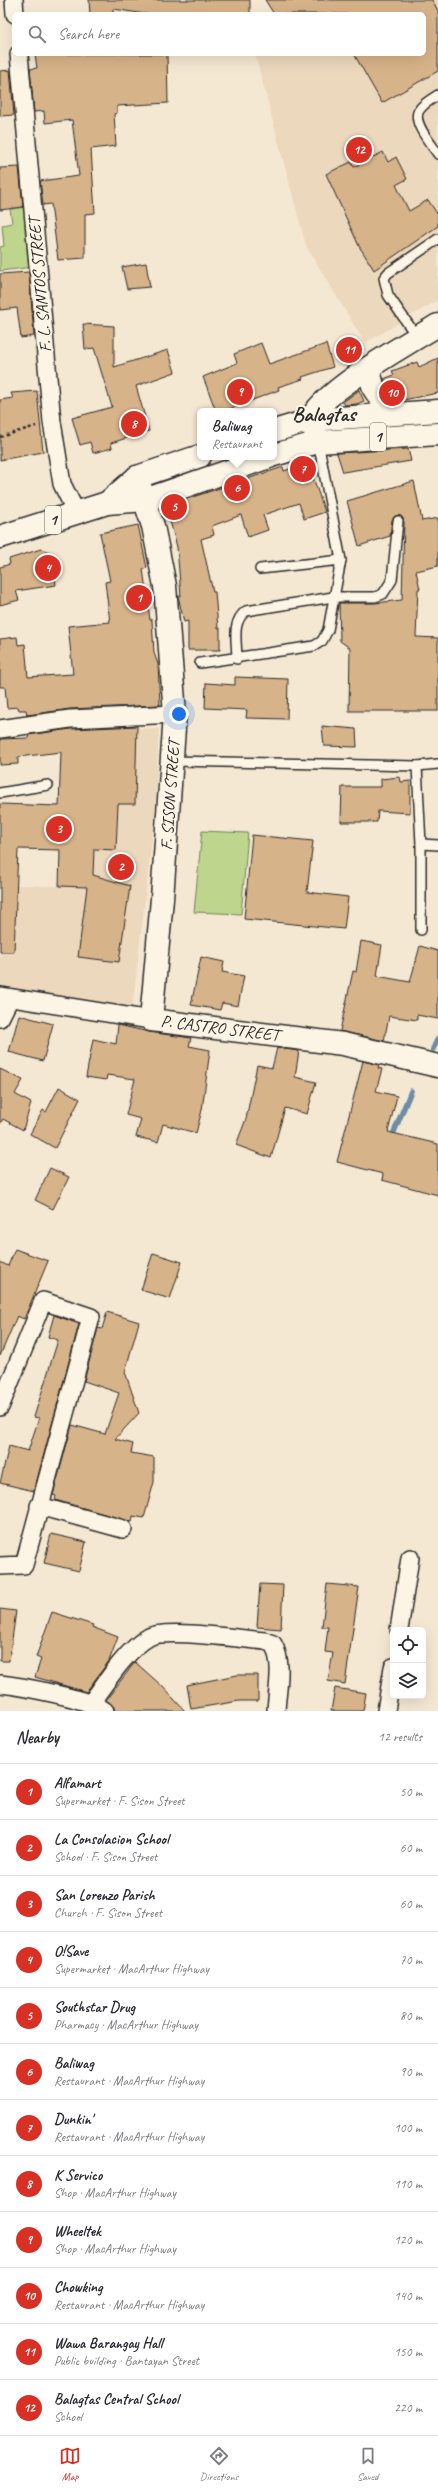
<!DOCTYPE html>
<meta charset="utf-8">
<style>
body{margin:0;font-family:Caveat,sans-serif;background:#f2f2f3;color:#2b2b33}
.controls{position:absolute;right:12px;bottom:12px;display:grid;overflow:hidden;border-radius:6px;box-shadow:0 4px 16px #0002}
.controls button{width:36px;height:36px;display:grid;place-items:center;padding:0;border:0;border-bottom:1px solid #e1e1e2;background:#fff;color:#2b2b33;font:20px sans-serif}
.you{position:absolute;left:179px;top:714px;width:14px;height:14px;margin:-10px;border:3px solid #fff;border-radius:50%;background:#1a73e8;box-shadow:0 0 0 6px #1a73e833}
.badge{display:grid;place-items:center;width:26px;height:26px;border-radius:50%;background:#d93025;color:#fff;font-size:13px;font-weight:700}
.pin{position:absolute;translate:-50% -50%;border:2px solid #fff;box-shadow:0 1px 4px #0006}
.popup{position:absolute;left:197px;top:408px;width:80px;height:52px;box-sizing:border-box;display:grid;place-content:center;border-radius:6px;background:#fff;filter:drop-shadow(0 1px 3px #0005);font-size:13px;white-space:nowrap;color:#7c7c81}
.popup b{font-size:15px;color:#2b2b33}
.popup::after{content:'';position:absolute;left:50%;top:100%;margin-left:-8px;border:8px solid transparent;border-top-color:#fff}
.list{margin:0;padding:0;list-style:none}
h2{display:flex;justify-content:space-between;align-items:center;height:52px;margin:0;padding:0 16px;font-size:17px}
h2 small{font-size:13px;font-weight:400;color:#7c7c81}
.list li{display:grid;grid-template-columns:26px 1fr auto;gap:12px;align-items:center;box-sizing:border-box;height:56px;padding:0 16px;border-top:1px solid #e1e1e2}
.list b{display:block;font-size:15px;white-space:nowrap}
.list p{margin:0;font-size:13px;white-space:nowrap;color:#7c7c81}
.list em{font-size:13px;font-style:normal;color:#7c7c81}
.icon{flex:none;width:22px;height:22px;fill:none;stroke:currentColor;stroke-width:2;stroke-linecap:round;stroke-linejoin:round}
.map{position:relative;flex:none;width:438px;height:1711px;overflow:hidden}
.search{position:absolute;background:#fff;box-shadow:0 4px 16px #0002;left:12px;right:12px;top:12px;height:44px;display:flex;align-items:center;gap:10px;box-sizing:border-box;padding:0 14px;border-radius:6px;color:#7c7c81;font-size:15px}
.sheet{height:724px;background:#fff}
nav{display:flex;justify-content:space-around;align-items:center;box-sizing:border-box;height:56px;border-top:1px solid #e1e1e2;background:#fff;font-size:11px;color:#7c7c81}
nav a{display:grid;justify-items:center;gap:2px}
nav .on{color:#d93025}
.map>svg:first-child{display:block}
</style>
<div class="map">
<svg width="438" height="1711" viewBox="0 0 438 1711">
<rect width="100%" height="100%" fill="#f5e8d3"/>
<filter id="ink" filterUnits="userSpaceOnUse"><feTurbulence type="fractalNoise" baseFrequency=".025" numOctaves="2"/><feDisplacementMap in="SourceGraphic" scale="8" xChannelSelector="R" yChannelSelector="G"/><feConvolveMatrix kernelMatrix="1 2 1 2 8 2 1 2 1" color-interpolation-filters="sRGB"/></filter>
<g filter="url(#ink)">
<g fill="#ecd8bd">
<polygon points="313,0 438,0 438,300 365,343 306,246 255,54 424,54 424,14"/>
<polygon points="92,726 159,729 155,814 132,1010 0,990 0,952 14,952 17,885 93,887 94,849 116,850 118,810 89,809"/>
</g>
<g fill="#bdd58c" stroke="#74805c">
<polygon points="27,207 33,267 0,271 0,247 4,246 2,225 12,223 10,209"/>
<polygon points="202,831 248,833 241,914 194,912"/>
</g>
<g fill="none" stroke-linecap="round" stroke-linejoin="round">
<g stroke="#6c8da5" stroke-width="5.5">
<polyline points="433,1049 438,1038"/>
<polyline points="394,1132 411,1091"/>
</g>
</g>
<g fill="#d7b389" stroke="#2b2b2b">
<polygon points="89,0 250,0 250,14 145,14 113,9 113,14 90,14"/>
<polygon points="265,0 432,0 438,11 438,71 382,103 354,54 424,54 424,14 274,14"/>
<polygon points="35,54 167,54 168,103 117,106 117,113 114,114 116,146 91,149 95,213 85,214 85,258 58,260 51,204 43,205 40,181 79,176 72,120 45,123 44,111 34,112 30,69 37,68"/>
<polygon points="10,70 14,115 0,116 0,71"/>
<polygon points="383,152 388,162 396,157 407,179 396,185 409,211 428,200 438,215 438,226 374,270 359,246 326,174 351,162 354,167"/>
<polygon points="19,167 23,207 0,210 0,168"/>
<polygon points="146,263 150,287 127,289 122,267"/>
<polygon points="29,272 34,336 21,338 17,308 0,310 0,274"/>
<polygon points="83,324 114,326 114,367 168,350 175,372 136,386 149,431 111,443 112,448 93,453 90,442 80,445 72,418 112,407 94,348 85,349"/>
<polygon points="261,343 269,364 326,344 333,367 302,377 303,379 278,387 279,390 224,411 216,411 203,377 237,363 234,354"/>
<polygon points="438,358 438,393 398,401 384,379 394,375 392,371 417,362 419,367"/>
<polygon points="359,390 364,401 357,404 345,405 343,402"/>
<polygon points="37,391 43,452 0,460 0,400 13,398 11,393"/>
<polygon points="408,449 411,461 343,472 337,453"/>
<polygon points="308,463 325,512 304,519 299,503 263,515 268,530 248,537 241,515 212,526 214,535 201,539 213,592 215,592 218,628 220,628 220,650 188,650 188,621 184,622 178,596 181,596 177,547 166,506 283,467 284,471"/>
<polygon points="414,481 422,521 438,518 438,566 416,571 420,589 418,589 416,637 438,638 438,711 349,711 350,648 340,641 339,603 375,603 402,600 404,522 401,516 395,516 392,520 390,536 359,546 347,501"/>
<polygon points="138,525 147,568 143,569 150,620 152,620 154,653 158,664 160,705 70,709 27,715 26,710 19,710 18,707 7,708 5,687 0,687 0,639 17,637 18,645 25,644 28,677 73,674 68,626 110,622 105,582 110,581 100,533"/>
<polygon points="41,549 52,553 56,585 16,591 19,600 0,605 0,567 10,564 9,559"/>
<polygon points="235,677 288,679 287,719 246,718 247,710 205,708 206,683 235,685"/>
<polygon points="137,726 135,804 118,804 116,850 94,849 93,875 130,886 119,962 78,957 87,887 59,886 60,850 18,849 14,952 0,952 0,804 59,806 61,752 18,757 18,764 0,765 0,739 29,738 28,735 71,729"/>
<polygon points="322,726 356,729 357,747 324,746"/>
<polygon points="400,777 401,782 410,781 410,813 378,811 377,822 341,822 342,787 381,787 381,779"/>
<polygon points="252,835 313,841 307,892 348,897 344,929 244,919"/>
<polygon points="361,941 382,945 377,976 410,982 420,946 438,951 438,1019 417,1015 417,1020 389,1016 384,1041 340,1031 353,971 356,972"/>
<polygon points="201,957 224,962 222,972 244,976 238,1006 222,1003 220,1010 191,1005"/>
<polygon points="19,1015 53,1024 43,1061 9,1052"/>
<polygon points="118,1025 149,1032 191,1038 189,1046 210,1050 202,1110 196,1133 163,1124 158,1142 136,1137 141,1119 126,1115 135,1079 107,1075 106,1080 86,1077 93,1039 116,1044"/>
<polygon points="277,1048 299,1051 295,1077 316,1082 307,1114 285,1108 271,1158 236,1145 246,1119 257,1065 272,1068"/>
<polygon points="363,1061 379,1065 378,1068 382,1069 376,1091 397,1096 388,1132 438,1144 438,1195 382,1180 383,1174 337,1162"/>
<polygon points="0,1069 23,1080 15,1094 31,1103 23,1130 3,1119 0,1124"/>
<polygon points="59,1087 80,1099 55,1148 30,1134 43,1110 46,1112"/>
<polygon points="50,1168 69,1177 53,1209 35,1200"/>
<polygon points="15,1249 48,1261 24,1319 17,1316 0,1356 0,1262 8,1266"/>
<polygon points="153,1253 182,1262 170,1299 141,1290"/>
<polygon points="107,1312 139,1322 125,1372 139,1413 115,1439 133,1444 131,1453 154,1457 154,1482 144,1518 133,1516 132,1522 55,1500 56,1496 53,1495 72,1425 105,1434 119,1393 84,1381 98,1328 102,1329"/>
<polygon points="54,1315 79,1324 34,1491 0,1483 9,1446 28,1451 39,1418 34,1417 58,1340 48,1337"/>
<polygon points="51,1534 86,1542 79,1571 44,1563"/>
<polygon points="260,1584 283,1585 281,1629 257,1627"/>
<polygon points="327,1584 359,1587 345,1684 328,1681 333,1653 325,1652 328,1627 322,1627"/>
<polygon points="0,1609 16,1611 9,1661 0,1661"/>
<polygon points="52,1612 93,1625 92,1627 118,1637 109,1661 86,1692 35,1677 41,1659 36,1657"/>
<polygon points="135,1662 162,1686 185,1711 115,1711 113,1706 106,1700"/>
<polygon points="237,1675 258,1675 258,1701 239,1701 191,1709 187,1685"/>
<polygon points="335,1688 366,1693 363,1711 331,1711"/>
</g>
<g fill="none" stroke-linecap="round" stroke-linejoin="round">
<defs>
<g id="lane">
<path d="M438,95C432,99 424,103 420,109C410,120 431,144 438,154"/>
<polyline points="417,337 388,295 384,278 388,273 438,239"/>
<polyline points="260,569 341,560"/>
<path d="M237,659C237,642 231,622 246,611L333,597H375L383,594L392,580L398,521"/>
<polyline points="200,663 314,646 322,641 328,630 341,560 318,442"/>
<polyline points="172,761 417,766 438,764"/>
<polyline points="417,766 421,844 421,930"/>
<polyline points="0,793 48,785"/>
<polyline points="421,844 438,845"/>
</g>
<g id="street">
<polyline points="14,0 15,14"/>
<polyline points="19,54 52,422 62,484 76,512"/>
<polyline points="0,729 70,719 175,714"/>
<polyline points="0,996 151,1020"/>
<polyline points="0,1018 10,998"/>
<polyline points="0,1407 43,1301 91,1317 24,1565 0,1566"/>
<polyline points="39,1506 123,1529"/>
<polyline points="399,1630 410,1558"/>
<path d="M0,1684C20,1686 91,1699 105,1711"/>
<path d="M90,1704C105,1684 127,1649 149,1637C166,1628 242,1639 265,1641L273,1644C284,1663 277,1690 276,1711"/>
<polyline points="386,1711 393,1667"/>
</g>
<g id="secondary">
<path d="M317,437L311,420C316,395 413,340 438,325"/>
<polyline points="137,477 153,526 165,586 175,714 162,899 151,1020 343,1044 438,1066"/>
</g>
<g id="highway">
<polyline points="368,368 374,389 391,414"/>
<polyline points="274,431 311,420 438,411"/>
<polyline points="274,455 318,442 438,434"/>
<polyline points="107,503 137,477 200,456"/>
<polyline points="0,537 107,503 145,500 269,457"/>
</g>
</defs>
<use href="#lane" stroke="#2b2b2b" stroke-width="12"/>
<use href="#street" stroke="#2b2b2b" stroke-width="20"/>
<use href="#secondary" stroke="#2b2b2b" stroke-width="25"/>
<use href="#highway" stroke="#2b2b2b" stroke-width="25"/>
<polyline stroke="#2b2b2b" stroke-width="2.5" stroke-dasharray="3 3" stroke-linecap="butt" points="0,437 36,426"/>
<use href="#lane" stroke="#fcf5e5" stroke-width="9"/>
<use href="#street" stroke="#fcf5e5" stroke-width="17"/>
<use href="#secondary" stroke="#fcf5e5" stroke-width="22"/>
<use href="#highway" stroke="#fcf5e5" stroke-width="22"/>
</g>
</g>
<g text-anchor="middle" dominant-baseline="central" stroke-width="4" stroke-linejoin="round" paint-order="stroke">
<g fill="#fcf5e5" stroke="#6a6863" stroke-width="1">
<rect x="370" y="423" width="16" height="28" rx="3"/>
<rect x="45" y="506" width="16" height="28" rx="3"/>
</g>
<g font-size="16" font-weight="bold" fill="#2b2b2b">
<text x="378" y="437">1</text>
<text x="53" y="520">1</text>
</g>
<g font-size="17" fill="#2b2b2b" stroke="#fcf5e5">
<text transform="translate(40 285) rotate(-95)">F. L. SANTOS STREET</text>
<text transform="translate(170 795) rotate(-86)">F. SISON STREET</text>
<text transform="translate(220 1028) rotate(7)">P. CASTRO STREET</text>
</g>
<g font-size="21" font-weight="bold" fill="#2b2b2b" stroke="#fcf5e5">
<text x="324" y="414">Balagtas</text>
</g>
</g>
</svg>
<div class="controls">
<button><svg class="icon" aria-label="locate" viewBox="0 0 24 24"><circle cx="12" cy="12" r="6"/><path d="M12 2v4M12 18v4M2 12h4M18 12h4"/></svg></button>
<button><svg class="icon" aria-label="layers" viewBox="0 0 24 24"><path d="M12 4l9 5-9 5-9-5zM3 14l9 5 9-5"/></svg></button>
</div>
<div class="you"></div>
<div class="pin badge" style="left:139px;top:598px">1</div>
<div class="pin badge" style="left:121px;top:867px">2</div>
<div class="pin badge" style="left:59px;top:829px">3</div>
<div class="pin badge" style="left:48px;top:568px">4</div>
<div class="pin badge" style="left:174px;top:507px">5</div>
<div class="pin badge" style="left:237px;top:488px">6</div>
<div class="popup"><b>Baliwag</b>Restaurant</div>
<div class="pin badge" style="left:303px;top:469px">7</div>
<div class="pin badge" style="left:134px;top:424px">8</div>
<div class="pin badge" style="left:240px;top:392px">9</div>
<div class="pin badge" style="left:392px;top:393px">10</div>
<div class="pin badge" style="left:349px;top:350px">11</div>
<div class="pin badge" style="left:359px;top:150px">12</div>
<div class="search"><svg class="icon" aria-label="search" viewBox="0 0 24 24"><circle cx="10" cy="10" r="6"/><path d="M15 15l6 6"/></svg>Search here</div>
</div>
<section class="sheet">
<h2>Nearby<small>12 results</small></h2>
<ul class="list">
<li><span class="badge">1</span><div><b>Alfamart</b><p>Supermarket · F. Sison Street</p></div><em>50 m</em></li>
<li><span class="badge">2</span><div><b>La Consolacion School</b><p>School · F. Sison Street</p></div><em>60 m</em></li>
<li><span class="badge">3</span><div><b>San Lorenzo Parish</b><p>Church · F. Sison Street</p></div><em>60 m</em></li>
<li><span class="badge">4</span><div><b>O!Save</b><p>Supermarket · MacArthur Highway</p></div><em>70 m</em></li>
<li><span class="badge">5</span><div><b>Southstar Drug</b><p>Pharmacy · MacArthur Highway</p></div><em>80 m</em></li>
<li><span class="badge">6</span><div><b>Baliwag</b><p>Restaurant · MacArthur Highway</p></div><em>90 m</em></li>
<li><span class="badge">7</span><div><b>Dunkin'</b><p>Restaurant · MacArthur Highway</p></div><em>100 m</em></li>
<li><span class="badge">8</span><div><b>K Servico</b><p>Shop · MacArthur Highway</p></div><em>110 m</em></li>
<li><span class="badge">9</span><div><b>Wheeltek</b><p>Shop · MacArthur Highway</p></div><em>120 m</em></li>
<li><span class="badge">10</span><div><b>Chowking</b><p>Restaurant · MacArthur Highway</p></div><em>140 m</em></li>
<li><span class="badge">11</span><div><b>Wawa Barangay Hall</b><p>Public building · Bantayan Street</p></div><em>150 m</em></li>
<li><span class="badge">12</span><div><b>Balagtas Central School</b><p>School</p></div><em>220 m</em></li>
</ul>
</section>
<nav>
<a class="on"><svg class="icon" aria-label="map" viewBox="0 0 24 24"><path d="M3 6l6-2 6 2 6-2v14l-6 2-6-2-6 2zM9 4v14M15 6v14"/></svg>Map</a>
<a><svg class="icon" aria-label="directions" viewBox="0 0 24 24"><path d="M12 3l9 9-9 9-9-9zM9 14v-3h6M13 9l2 2-2 2"/></svg>Directions</a>
<a><svg class="icon" aria-label="saved" viewBox="0 0 24 24"><path d="M7 4h10v16l-5-4-5 4z"/></svg>Saved</a>
</nav>
